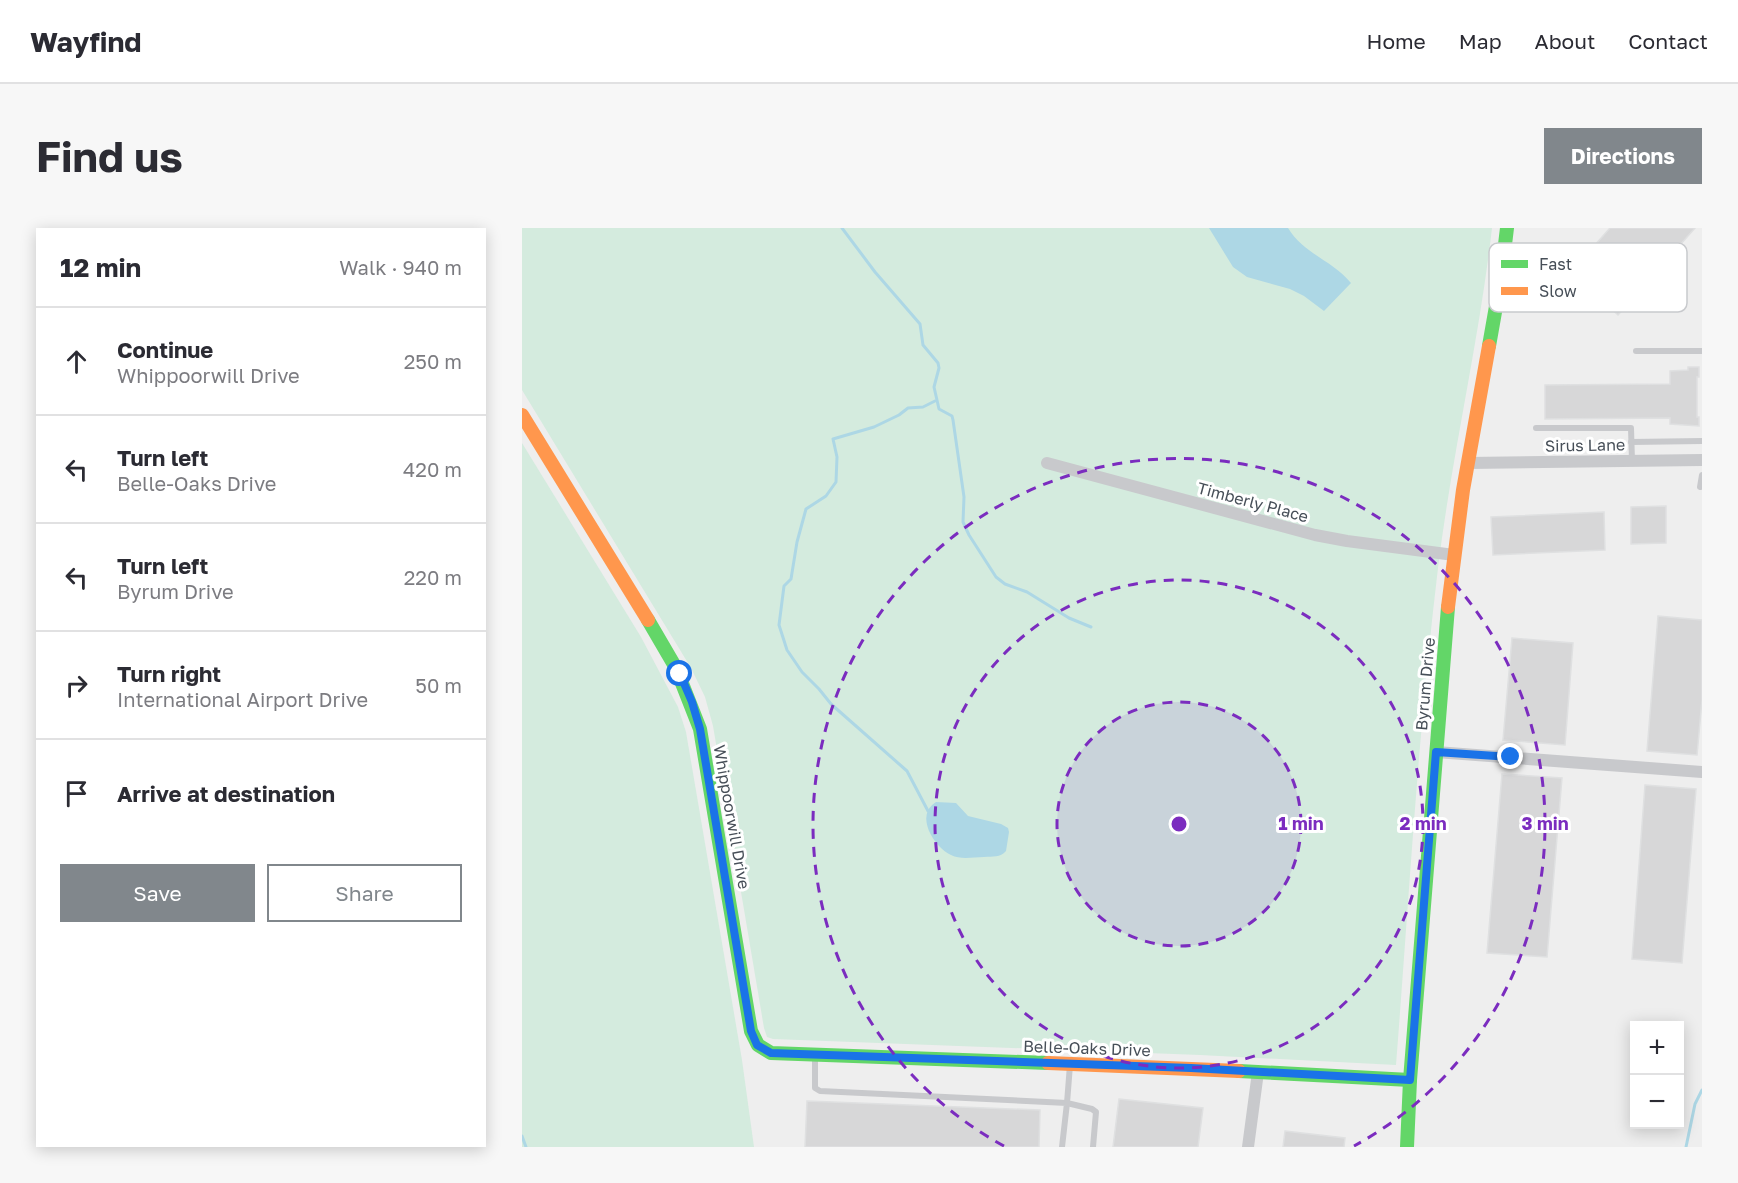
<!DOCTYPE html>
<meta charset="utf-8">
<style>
body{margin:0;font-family:"Golos Text",sans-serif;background:#f7f7f7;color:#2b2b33}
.controls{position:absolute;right:18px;bottom:18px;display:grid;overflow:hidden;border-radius:0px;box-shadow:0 3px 15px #0003}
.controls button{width:54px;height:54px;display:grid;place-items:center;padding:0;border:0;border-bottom:2px solid #e1e1e2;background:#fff;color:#2b2b33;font:30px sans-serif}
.stop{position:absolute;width:18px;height:18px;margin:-14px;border:4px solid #1a73e8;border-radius:50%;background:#fff}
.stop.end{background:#1a73e8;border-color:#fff;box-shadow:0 2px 6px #0008}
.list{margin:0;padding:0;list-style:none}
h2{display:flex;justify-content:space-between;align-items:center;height:78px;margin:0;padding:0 24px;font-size:26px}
h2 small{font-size:20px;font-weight:400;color:#7c7c81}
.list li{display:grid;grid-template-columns:39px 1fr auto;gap:18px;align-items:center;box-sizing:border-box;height:108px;padding:0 24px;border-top:2px solid #e1e1e2}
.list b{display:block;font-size:22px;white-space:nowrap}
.list p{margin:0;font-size:20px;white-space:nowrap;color:#7c7c81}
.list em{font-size:20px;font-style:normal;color:#7c7c81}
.actions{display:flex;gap:12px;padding:18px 24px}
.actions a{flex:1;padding:14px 0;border:2px solid #81878c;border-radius:0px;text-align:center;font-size:21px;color:#81878c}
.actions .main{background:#81878c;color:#fff}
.icon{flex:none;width:33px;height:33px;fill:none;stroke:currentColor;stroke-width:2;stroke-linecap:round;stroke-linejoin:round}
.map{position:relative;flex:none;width:1180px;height:919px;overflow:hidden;border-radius:0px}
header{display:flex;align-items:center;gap:36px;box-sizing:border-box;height:84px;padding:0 30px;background:#fff;border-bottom:2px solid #e1e1e2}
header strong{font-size:28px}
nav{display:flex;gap:33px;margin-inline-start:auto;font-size:21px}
.intro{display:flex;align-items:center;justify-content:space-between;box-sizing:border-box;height:144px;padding:0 36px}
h1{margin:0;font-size:42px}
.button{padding:15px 27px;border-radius:0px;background:#81878c;color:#fff;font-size:21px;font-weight:700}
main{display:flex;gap:36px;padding:0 36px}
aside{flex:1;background:#fff;border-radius:0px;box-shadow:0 3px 15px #0003}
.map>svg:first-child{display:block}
</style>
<header>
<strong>Wayfind</strong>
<nav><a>Home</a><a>Map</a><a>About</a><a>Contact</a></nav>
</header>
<div class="intro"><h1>Find us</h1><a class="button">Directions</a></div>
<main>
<aside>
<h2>12 min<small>Walk · 940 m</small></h2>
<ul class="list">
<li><svg class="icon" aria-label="ahead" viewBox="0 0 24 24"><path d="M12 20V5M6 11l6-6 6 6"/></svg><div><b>Continue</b><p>Whippoorwill Drive</p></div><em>250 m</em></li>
<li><svg class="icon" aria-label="left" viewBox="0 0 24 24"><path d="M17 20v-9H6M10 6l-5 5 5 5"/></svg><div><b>Turn left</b><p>Belle-Oaks Drive</p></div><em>420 m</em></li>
<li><svg class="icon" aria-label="left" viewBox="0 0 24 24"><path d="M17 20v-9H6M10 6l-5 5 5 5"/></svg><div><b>Turn left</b><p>Byrum Drive</p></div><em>220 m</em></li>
<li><svg class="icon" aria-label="right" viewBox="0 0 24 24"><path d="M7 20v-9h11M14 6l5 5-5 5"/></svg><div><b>Turn right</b><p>International Airport Drive</p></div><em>50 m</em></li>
<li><svg class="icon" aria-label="arrive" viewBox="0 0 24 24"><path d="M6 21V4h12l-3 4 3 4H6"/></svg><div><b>Arrive at destination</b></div></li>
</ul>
<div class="actions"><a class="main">Save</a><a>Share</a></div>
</aside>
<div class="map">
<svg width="1180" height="919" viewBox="0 0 1180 919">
<rect width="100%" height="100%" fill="#eee"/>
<g fill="#d4ebde">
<path d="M0,0H970C957,114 930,226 916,340C896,505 887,671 874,837L678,827L251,811L245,809L242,800L191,498L183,469L169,440L0,162Z"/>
<polygon points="0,215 119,409 156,479 164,504 220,832 232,919 0,919"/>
</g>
<g fill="#add7e5">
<path d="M687,0H766C782,26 810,32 829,55L802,83L782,68L768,61L725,49L711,39Z"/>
<path d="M414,574L434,575L446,588L479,596L486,600L487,604L484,623C478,630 471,628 462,629C451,629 439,632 429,627C412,619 392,587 414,574Z"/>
</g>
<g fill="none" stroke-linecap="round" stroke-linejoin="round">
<g stroke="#add7e5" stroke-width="3">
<polyline points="320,0 353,44 398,96 401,117 416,135 417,140 412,159 417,181 430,188 431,192 442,269 441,294 447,307 474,349 483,356 505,364 547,390 569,399"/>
<polyline points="406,583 385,543 309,476 297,461 280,444 265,422 257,397 262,358 269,351 275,314 284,281 304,268 314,254 315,229 311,211 352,199 377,187 386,180 401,179 413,173"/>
<polyline points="0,908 4,919"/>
<polyline points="1164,919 1173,876 1180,862"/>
</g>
</g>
<g fill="#d7d7d8" stroke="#dfe0e1" stroke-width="1.5">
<polygon points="1088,0 1173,0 1096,87 1049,44"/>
<polygon points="1166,139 1177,139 1177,149 1175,149 1175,189 1177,189 1177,198 1148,196 1148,190 1023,191 1023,157 1148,156 1148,143 1166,142"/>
<polygon points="1144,278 1144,315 1109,316 1109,279"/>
<polygon points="1082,284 1083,322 971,327 969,289"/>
<polygon points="1136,388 1180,392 1180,472 1175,527 1125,523"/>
<polygon points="990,410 1051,415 1043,517 981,512"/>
<polygon points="980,546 1040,550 1025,729 965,725"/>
<polygon points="1123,557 1174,561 1160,735 1110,731"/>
<polygon points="597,871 681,880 676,919 591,919"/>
<polygon points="285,873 518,882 517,919 283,919"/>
<polygon points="763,903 823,910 822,919 761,919"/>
</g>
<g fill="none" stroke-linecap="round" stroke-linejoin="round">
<g stroke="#c8c9cc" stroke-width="6">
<polyline points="1114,123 1180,123"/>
<polyline points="1014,200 1109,200 1110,233"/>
<polyline points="1109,214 1180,213"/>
<polyline points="1178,259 1180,247"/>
<polyline points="293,829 293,860 298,863 545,875 540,919"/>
<polyline points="548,837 545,875 570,881 574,884 571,919"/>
</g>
<g stroke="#c8c9cc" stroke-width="12">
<polyline points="525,235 793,307 825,313 932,327"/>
<polyline points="946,235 1180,232"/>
<polyline points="914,524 1180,544"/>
<polyline points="726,919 736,844"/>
</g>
<g stroke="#63d668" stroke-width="14">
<polyline points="967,118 979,50 985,0"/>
<polyline points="126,392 154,440 178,501 229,803 236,817 249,825 526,835"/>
<polyline points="717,843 888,852"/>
<polyline points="885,919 888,852 926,379"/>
</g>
<g stroke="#ff974d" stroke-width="14">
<polyline points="0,187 126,392"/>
<polyline points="926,379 941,262 967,118"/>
<polyline points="526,835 717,843"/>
</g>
</g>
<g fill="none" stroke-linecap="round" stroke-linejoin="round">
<polyline stroke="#1a73e8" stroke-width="8" points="158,446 170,474 178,501 229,803 235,817 249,825 669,840 888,852 914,524 989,529"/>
</g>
<circle cx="657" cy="596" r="122" fill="#7b2cbf" fill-opacity=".12"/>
<g fill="none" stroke="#7b2cbf" stroke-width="3" stroke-dasharray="10 8">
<circle cx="657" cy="596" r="122"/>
<circle cx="657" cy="596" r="244"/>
<path d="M482 918A366 366 0 1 1 832 918"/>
</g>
<g text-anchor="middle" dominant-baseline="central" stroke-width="6" stroke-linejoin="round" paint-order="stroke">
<g font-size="16" fill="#474f58" stroke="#fff">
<text transform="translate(1063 217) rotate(-1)">Sirus Lane</text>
<text transform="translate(731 274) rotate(15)">Timberly Place</text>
<text transform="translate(903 456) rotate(-85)">Byrum Drive</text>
<text transform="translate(210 589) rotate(80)">Whippoorwill Drive</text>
<text transform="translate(565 820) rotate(2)">Belle-Oaks Drive</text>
</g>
</g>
<rect x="967" y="15" width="198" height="69" rx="9" fill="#fff" stroke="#c8cacd" stroke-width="1.5"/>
<rect x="979" y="32" width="27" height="8" fill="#63d668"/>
<rect x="979" y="59" width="27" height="8" fill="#ff974d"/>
<g font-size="16" fill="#474f58">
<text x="1017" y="42">Fast</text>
<text x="1017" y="69">Slow</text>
</g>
<circle cx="657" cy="596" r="9" fill="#7b2cbf" stroke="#fff" stroke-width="3"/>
<g font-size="18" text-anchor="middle" font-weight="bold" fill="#7b2cbf" stroke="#fff" stroke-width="6" stroke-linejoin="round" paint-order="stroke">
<text x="779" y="602">1 min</text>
<text x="901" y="602">2 min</text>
<text x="1023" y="602">3 min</text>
</g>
</svg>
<div class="controls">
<button>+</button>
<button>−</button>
</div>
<div class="stop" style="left:158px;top:446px"></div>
<div class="stop end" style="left:989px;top:529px"></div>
</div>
</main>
